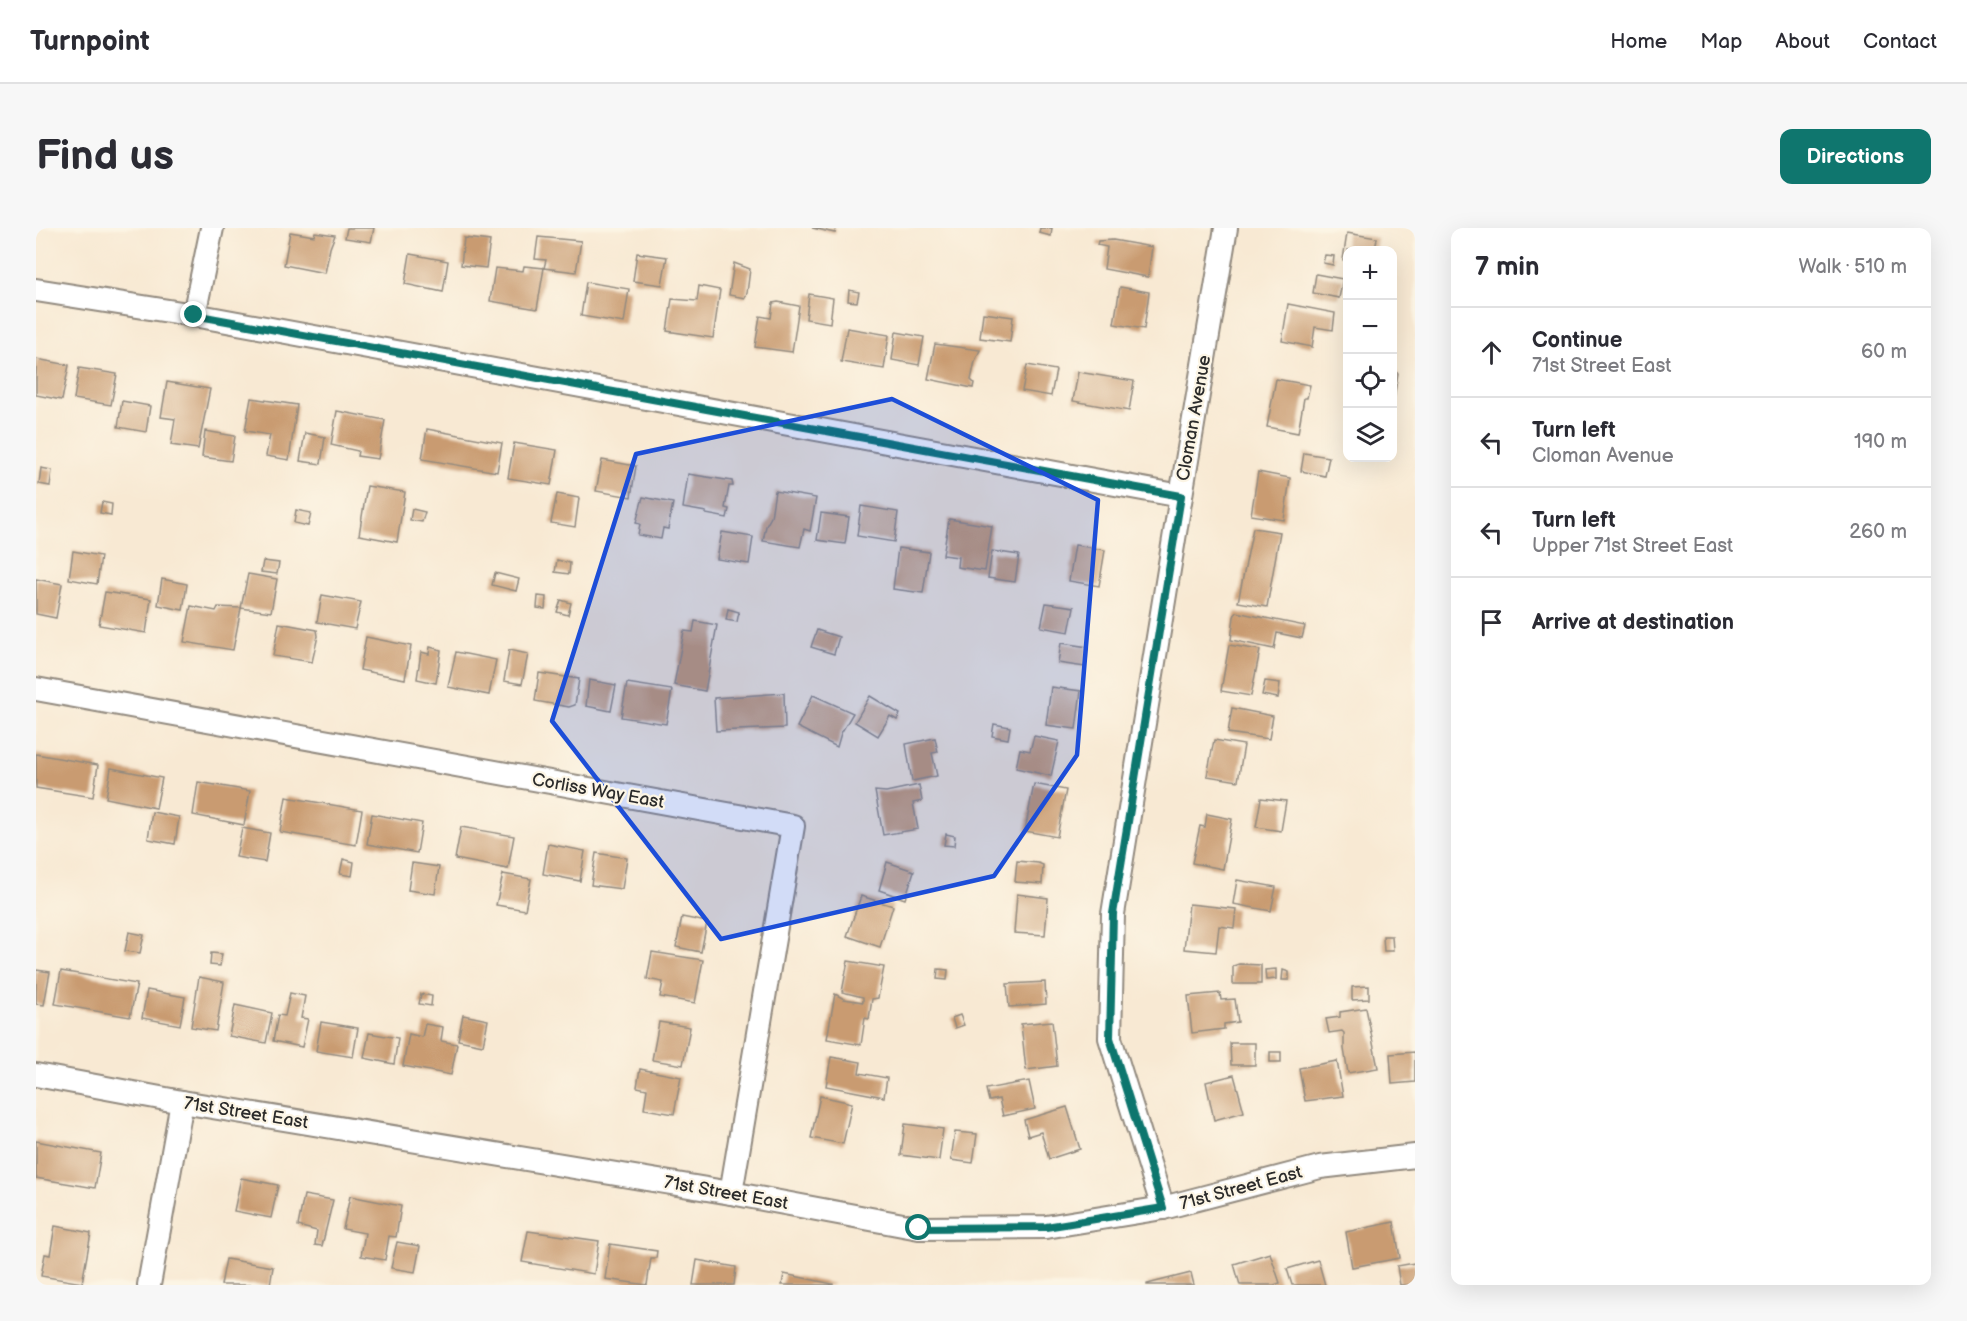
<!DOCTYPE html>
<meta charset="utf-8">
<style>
body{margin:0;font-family:"Balsamiq Sans",sans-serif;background:#f7f7f7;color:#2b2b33}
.controls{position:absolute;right:18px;top:18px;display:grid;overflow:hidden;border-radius:12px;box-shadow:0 6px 24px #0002}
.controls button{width:54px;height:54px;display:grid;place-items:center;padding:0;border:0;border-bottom:2px solid #e1e1e2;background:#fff;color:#2b2b33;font:30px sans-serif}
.stop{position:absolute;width:18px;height:18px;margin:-14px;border:4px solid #0f766e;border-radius:50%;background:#fff}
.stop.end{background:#0f766e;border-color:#fff;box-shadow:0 2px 6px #0008}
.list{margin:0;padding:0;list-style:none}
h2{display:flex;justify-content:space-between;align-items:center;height:78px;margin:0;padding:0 24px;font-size:26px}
h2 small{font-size:20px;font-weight:400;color:#7c7c81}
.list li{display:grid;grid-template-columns:39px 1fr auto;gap:18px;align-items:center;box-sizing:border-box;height:90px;padding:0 24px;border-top:2px solid #e1e1e2}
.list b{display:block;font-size:22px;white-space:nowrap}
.list p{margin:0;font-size:20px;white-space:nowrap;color:#7c7c81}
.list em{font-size:20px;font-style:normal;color:#7c7c81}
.icon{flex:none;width:33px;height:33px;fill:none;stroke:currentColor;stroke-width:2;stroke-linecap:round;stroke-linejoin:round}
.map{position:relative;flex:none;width:1379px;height:1057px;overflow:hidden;border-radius:12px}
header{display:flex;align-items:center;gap:36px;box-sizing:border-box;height:84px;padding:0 30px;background:#fff;border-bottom:2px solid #e1e1e2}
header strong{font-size:28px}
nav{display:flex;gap:33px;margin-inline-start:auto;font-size:21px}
.intro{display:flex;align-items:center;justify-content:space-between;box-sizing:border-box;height:144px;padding:0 36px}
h1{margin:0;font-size:42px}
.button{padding:15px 27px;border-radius:12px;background:#0f766e;color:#fff;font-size:21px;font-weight:700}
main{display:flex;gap:36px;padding:0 36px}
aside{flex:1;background:#fff;border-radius:12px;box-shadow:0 6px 24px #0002}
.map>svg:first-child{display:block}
</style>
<header>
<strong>Turnpoint</strong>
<nav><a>Home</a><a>Map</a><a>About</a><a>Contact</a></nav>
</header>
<div class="intro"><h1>Find us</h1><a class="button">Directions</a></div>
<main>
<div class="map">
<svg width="1379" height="1057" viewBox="0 0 1379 1057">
<rect width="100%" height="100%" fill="#fcf5e5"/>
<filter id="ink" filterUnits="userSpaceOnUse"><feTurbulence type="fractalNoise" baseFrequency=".0167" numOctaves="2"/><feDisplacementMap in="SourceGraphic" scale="12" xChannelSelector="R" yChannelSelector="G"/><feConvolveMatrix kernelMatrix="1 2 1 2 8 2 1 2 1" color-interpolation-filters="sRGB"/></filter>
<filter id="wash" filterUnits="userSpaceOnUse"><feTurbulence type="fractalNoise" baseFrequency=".008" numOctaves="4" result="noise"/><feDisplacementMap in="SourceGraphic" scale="24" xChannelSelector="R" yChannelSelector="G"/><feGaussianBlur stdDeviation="1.35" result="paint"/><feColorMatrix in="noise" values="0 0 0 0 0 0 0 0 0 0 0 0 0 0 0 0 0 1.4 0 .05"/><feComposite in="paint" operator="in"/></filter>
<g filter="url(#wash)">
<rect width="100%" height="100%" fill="#f8e9d3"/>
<g id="blocks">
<g fill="#c99b71">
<polygon points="311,0 338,0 335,14 309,10"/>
<polygon points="776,0 800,0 799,5"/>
<polygon points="1004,0 1016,0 1015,8 1003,5"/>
<polygon points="254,4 278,8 279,4 299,7 294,20 289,45 248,37"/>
<polygon points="1311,5 1341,10 1339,22 1312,22 1312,33 1307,32"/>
<polygon points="502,9 545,13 540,44 508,40 510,32 499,31"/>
<polygon points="428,10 454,13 450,40 425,37"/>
<polygon points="1077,12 1116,19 1112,49 1068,41 1071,19 1061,17 1062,13"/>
<polygon points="601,25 631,29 626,57 597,53"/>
<polygon points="374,26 412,33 407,64 369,56"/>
<polygon points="1289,27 1298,28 1297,37 1287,35"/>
<polygon points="698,35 714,41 711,65 709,70 693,67"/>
<polygon points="488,38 508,40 501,81 454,73 459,40 487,43"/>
<polygon points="1280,46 1307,51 1303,70 1277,65"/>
<polygon points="550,54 593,61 588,95 545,88"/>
<polygon points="663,58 684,62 677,110 631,103 636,71 661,73"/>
<polygon points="1084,59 1113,64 1108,101 1078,96"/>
<polygon points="813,62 823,64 821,74 812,73"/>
<polygon points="773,66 797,70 794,95 770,91"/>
<polygon points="742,74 763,78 756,124 719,119 724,88 735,90 737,75"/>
<polygon points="1252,76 1299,85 1297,102 1279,99 1276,119 1246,113"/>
<polygon points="947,85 977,89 974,114 944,110"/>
<polygon points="811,100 853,107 848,141 805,134"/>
<polygon points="860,104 888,109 883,137 856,132"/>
<polygon points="899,116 944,122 939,133 935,152 938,155 937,160 892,151"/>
<polygon points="0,131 33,137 26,172 0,167"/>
<polygon points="991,137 1020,142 1015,168 986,163"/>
<polygon points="43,140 81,146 75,177 38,171"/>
<polygon points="1042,144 1098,153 1093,183 1037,173"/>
<polygon points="1356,144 1362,145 1358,171 1356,171"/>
<polygon points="1240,151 1274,157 1271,170 1268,170 1262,205 1231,199"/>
<polygon points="131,154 174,161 162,221 135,217 139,191 125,189"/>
<polygon points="215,170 261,177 253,232 230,228 234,207 209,203"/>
<polygon points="86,173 114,178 110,204 82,199"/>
<polygon points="301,183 349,192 342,231 321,228 322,223 295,217"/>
<polygon points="391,201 466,215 461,244 386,231"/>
<polygon points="169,203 199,208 195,233 166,229"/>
<polygon points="269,205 289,209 285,236 264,233"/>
<polygon points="478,215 521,222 515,257 472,250"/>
<polygon points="1268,225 1293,229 1289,248 1265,243"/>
<polygon points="566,232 600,238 595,269 560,263"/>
<polygon points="5,240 16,242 14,258 3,256"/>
<polygon points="1222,244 1254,250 1248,292 1215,287"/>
<polygon points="652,246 696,253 697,258 693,258 689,280 693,281 691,290 670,286 670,284 647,280"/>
<polygon points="331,258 369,264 361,314 323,307"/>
<polygon points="739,263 780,270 774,303 768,301 764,319 727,313 730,298 735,289"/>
<polygon points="521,266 543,270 539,299 515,295"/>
<polygon points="607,269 637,275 632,301 627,300 625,311 602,307 604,296 600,295"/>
<polygon points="66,274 76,276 75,287 64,285"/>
<polygon points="825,278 862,284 858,314 821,308"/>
<polygon points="376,281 389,284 386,294 374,292"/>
<polygon points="260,282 275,285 272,298 258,295"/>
<polygon points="785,285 813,289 809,316 781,312"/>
<polygon points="913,291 956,298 949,343 921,339 922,329 907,327"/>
<polygon points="1217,300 1244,304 1231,379 1202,374"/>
<polygon points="686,304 717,309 713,336 681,331"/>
<polygon points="1039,317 1069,322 1063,358 1033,353"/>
<polygon points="862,320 893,324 887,365 857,361"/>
<polygon points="37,323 65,328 61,356 33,351"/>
<polygon points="956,323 983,327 979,354 952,350"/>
<polygon points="521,332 534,335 533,346 519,344"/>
<polygon points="227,333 243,335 241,346 225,344"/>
<polygon points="459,345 483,351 480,363 456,357"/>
<polygon points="212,346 241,351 235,384 205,380 197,422 148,414 155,378 180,383 182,379 205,380"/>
<polygon points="0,351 26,356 20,390 0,386"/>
<polygon points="126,351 151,356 147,382 122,377"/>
<polygon points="69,364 115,371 110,405 63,397"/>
<polygon points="286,367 325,374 319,401 281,394"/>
<polygon points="502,368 510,369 509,381 501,380"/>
<polygon points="525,372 535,375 532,387 521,384"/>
<polygon points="1010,375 1038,379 1033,404 1005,399"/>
<polygon points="692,381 703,384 701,394 690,392"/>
<polygon points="1200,384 1269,398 1266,410 1241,405 1238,421 1195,412 1198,389"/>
<polygon points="659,393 681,397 669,463 638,457 648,403 657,404"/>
<polygon points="243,395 281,402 282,408 276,434 237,428"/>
<polygon points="781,402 803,409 798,426 775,419"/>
<polygon points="330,409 375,418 369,451 324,442"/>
<polygon points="1025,415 1052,419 1049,439 1022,435"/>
<polygon points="1193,417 1224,422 1215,468 1185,463"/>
<polygon points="394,419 405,422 400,455 381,451 385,424 393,426"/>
<polygon points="473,422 492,426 486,456 468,453"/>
<polygon points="420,424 460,432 453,467 412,459"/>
<polygon points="503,445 543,451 539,477 533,479 499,473"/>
<polygon points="553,452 580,457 575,483 550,478"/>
<polygon points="1229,453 1244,455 1242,470 1226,467"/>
<polygon points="591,455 636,462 630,496 585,489"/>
<polygon points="1015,459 1045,463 1040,501 1010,497"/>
<polygon points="748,465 749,500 680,503 678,470"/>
<polygon points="777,467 817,485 805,505 801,519 761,499"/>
<polygon points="834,468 864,486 861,492 854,488 842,508 819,494"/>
<polygon points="1196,480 1237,488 1233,511 1192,505"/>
<polygon points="958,496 974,499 972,511 956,508"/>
<polygon points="998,508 1023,513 1015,548 980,540 984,521 994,523"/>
<polygon points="899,510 902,524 896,525 901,548 876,553 870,516"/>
<polygon points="1178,512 1208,517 1202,553 1171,548"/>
<polygon points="0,526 62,537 57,569 0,560"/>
<polygon points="75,540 126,550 120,580 70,570"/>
<polygon points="162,554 214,563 208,597 157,587"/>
<polygon points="998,556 1030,562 1021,609 989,603"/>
<polygon points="883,557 886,573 877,575 882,601 847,607 839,563 850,564"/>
<polygon points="250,569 326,582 320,617 244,604"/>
<polygon points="1225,570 1250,573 1245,603 1220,599"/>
<polygon points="116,584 143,589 139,616 112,611"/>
<polygon points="336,586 386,595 381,625 331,616"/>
<polygon points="1171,586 1196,591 1187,641 1156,635 1164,598 1169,599"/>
<polygon points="425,599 478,608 472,641 419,631"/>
<polygon points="206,600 234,605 229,634 200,629"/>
<polygon points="910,606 919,608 918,618 908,617"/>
<polygon points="512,616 549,623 544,653 507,646"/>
<polygon points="560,625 591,630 586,661 555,657"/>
<polygon points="307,631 318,634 316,648 304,646"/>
<polygon points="981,633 1002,635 1007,637 1006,656 979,654"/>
<polygon points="851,634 878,643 869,671 843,662"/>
<polygon points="376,635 403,639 399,666 372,662"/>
<polygon points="467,646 495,651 489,682 460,677"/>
<polygon points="1201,652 1240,659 1235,683 1197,676"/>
<polygon points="981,666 1012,670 1009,707 978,705"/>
<polygon points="825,668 857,678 844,719 811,708"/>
<polygon points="1153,676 1200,681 1198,700 1183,698 1180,724 1148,721"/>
<polygon points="646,689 671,694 665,724 640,719"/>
<polygon points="93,704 108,707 104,725 89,723"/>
<polygon points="1347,708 1356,708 1357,723 1348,723"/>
<polygon points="616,724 667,732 659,775 624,769 627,754 611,751"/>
<polygon points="175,725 186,726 184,738 174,737"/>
<polygon points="812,733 848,739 842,770 836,771 833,791 829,790 825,817 791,811 799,766 808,771 827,774 827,769 806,764"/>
<polygon points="1203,736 1225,737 1225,756 1197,756 1197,738"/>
<polygon points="902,741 912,742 911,752 901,751"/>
<polygon points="1240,741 1240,751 1230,752 1229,742"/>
<polygon points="0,742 14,744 8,777 0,776"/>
<polygon points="1247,742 1253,744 1253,752 1246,752"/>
<polygon points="25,743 101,756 94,789 19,776"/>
<polygon points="163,749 188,754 180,803 155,799"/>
<polygon points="1009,754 1010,776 973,779 971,756"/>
<polygon points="1333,758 1333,771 1316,772 1316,759"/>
<polygon points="111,762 149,769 144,797 106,790"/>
<polygon points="254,765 269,768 265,790 272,791 266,819 237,813 242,787 249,788"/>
<polygon points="1184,765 1185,772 1199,771 1202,794 1188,796 1188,801 1156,805 1152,768"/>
<polygon points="385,766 396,768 395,778 383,776"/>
<polygon points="199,777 236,785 230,815 193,808"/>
<polygon points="1330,780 1342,840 1312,845 1308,821 1308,805 1306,803 1293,805 1290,791 1304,789 1304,784"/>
<polygon points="427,787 452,792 447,817 422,812"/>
<polygon points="924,787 928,797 919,800 916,790"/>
<polygon points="1016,793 1021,838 990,842 985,796"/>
<polygon points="285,794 322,800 317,829 280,823"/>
<polygon points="623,794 654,799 647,837 616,832"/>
<polygon points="389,796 407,799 405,813 421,816 415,847 367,838 373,806 386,809"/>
<polygon points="333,805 362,810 358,836 328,830"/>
<polygon points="1194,815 1219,815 1219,837 1195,837"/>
<rect x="1234" y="824" width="11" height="10"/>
<polygon points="1379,824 1379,854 1356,856 1354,826"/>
<polygon points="795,829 825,834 823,845 851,850 848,869 790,858"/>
<polygon points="1301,833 1307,868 1269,873 1263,840"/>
<polygon points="604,841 645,849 638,886 608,881 611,861 601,859"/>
<polygon points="1198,847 1208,884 1178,892 1170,854"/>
<polygon points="993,853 999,881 967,888 963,871 953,873 950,861"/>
<polygon points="784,868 816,875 807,916 775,910"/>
<polygon points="1031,879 1044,921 1013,931 1005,904 992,908 988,892"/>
<polygon points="869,896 907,901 903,932 865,927"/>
<polygon points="919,904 941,906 937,935 915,932"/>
<polygon points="0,913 65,925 59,960 0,950"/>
<polygon points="205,950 242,957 235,990 198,983"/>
<polygon points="268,967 297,972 286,1018 279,1017 281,1003 262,998"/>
<polygon points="314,968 365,978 360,1009 353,1008 349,1032 325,1028 329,1005 307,1001"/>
<polygon points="1358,994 1364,1030 1316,1039 1310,1004"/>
<polygon points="19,998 55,1005 46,1055 5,1048 9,1026 14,1027"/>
<polygon points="492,1003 563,1013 558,1046 486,1034"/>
<polygon points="361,1014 384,1018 379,1044 355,1040"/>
<polygon points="574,1016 621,1023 620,1030 615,1030 611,1057 569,1051"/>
<polygon points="1234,1025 1244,1055 1238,1057 1204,1057 1198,1036"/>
<polygon points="190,1031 237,1039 234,1057 185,1057"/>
<polygon points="661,1032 700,1039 698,1057 657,1057"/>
<polygon points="1282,1032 1289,1057 1256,1057 1251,1041"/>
<polygon points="1379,1035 1379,1057 1364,1057 1361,1038"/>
<polygon points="1155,1045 1158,1057 1111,1057 1111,1056"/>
<polygon points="748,1046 797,1056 797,1057 746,1057"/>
</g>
</g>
</g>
<g filter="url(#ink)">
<use href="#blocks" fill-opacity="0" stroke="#928a7f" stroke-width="1.5"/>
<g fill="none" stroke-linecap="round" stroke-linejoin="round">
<defs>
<g id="minor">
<polyline points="0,62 158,87 1145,268"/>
<polyline points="158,87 176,0"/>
<polyline points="0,461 757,598 695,965"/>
<polyline points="0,847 146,874 695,965 883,1000 1010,999 1127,980 1284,939 1379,928"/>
<polyline points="1127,980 1074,810 1077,686 1145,268 1190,0"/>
<polyline points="113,1057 146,874"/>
</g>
</defs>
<use href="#minor" stroke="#928a7f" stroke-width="26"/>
<use href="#minor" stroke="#fff" stroke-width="22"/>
</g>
</g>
<g fill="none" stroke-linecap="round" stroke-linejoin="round" filter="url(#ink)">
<polyline stroke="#0f766e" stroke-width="8" points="158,87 1145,268 1077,686 1074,810 1127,980 1010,999 883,1000"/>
</g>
<path fill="#1d4ed8" fill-opacity="0.2" stroke="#1d4ed8" stroke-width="4.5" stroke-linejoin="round" d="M856,171L1062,272L1041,527L958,648L685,711L516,493L600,226Z"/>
<g text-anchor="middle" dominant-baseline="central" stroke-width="4.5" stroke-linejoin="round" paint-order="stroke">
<g font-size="18" fill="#2b2b2b" stroke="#fcf5e5">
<text transform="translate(1158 190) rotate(-80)">Cloman Avenue</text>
<text transform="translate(562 563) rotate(10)">Corliss Way East</text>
<text transform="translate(210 885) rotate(9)">71st Street East</text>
<text transform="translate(1205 960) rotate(-15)">71st Street East</text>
<text transform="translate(690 965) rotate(10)">71st Street East</text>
</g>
</g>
</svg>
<div class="controls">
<button>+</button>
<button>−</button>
<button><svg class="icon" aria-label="locate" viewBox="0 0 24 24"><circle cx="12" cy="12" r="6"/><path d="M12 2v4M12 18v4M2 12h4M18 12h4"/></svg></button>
<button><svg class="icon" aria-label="layers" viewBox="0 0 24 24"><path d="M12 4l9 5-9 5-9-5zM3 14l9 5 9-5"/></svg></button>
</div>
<div class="stop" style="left:883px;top:1000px"></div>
<div class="stop end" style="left:158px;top:87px"></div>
</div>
<aside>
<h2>7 min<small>Walk · 510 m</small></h2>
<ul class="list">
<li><svg class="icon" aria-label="ahead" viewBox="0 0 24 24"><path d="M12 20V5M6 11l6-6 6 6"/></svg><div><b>Continue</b><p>71st Street East</p></div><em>60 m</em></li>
<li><svg class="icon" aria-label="left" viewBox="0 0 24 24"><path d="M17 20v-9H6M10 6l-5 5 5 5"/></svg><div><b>Turn left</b><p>Cloman Avenue</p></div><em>190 m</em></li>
<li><svg class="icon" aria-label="left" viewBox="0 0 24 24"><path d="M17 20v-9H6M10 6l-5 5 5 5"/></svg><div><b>Turn left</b><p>Upper 71st Street East</p></div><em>260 m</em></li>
<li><svg class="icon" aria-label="arrive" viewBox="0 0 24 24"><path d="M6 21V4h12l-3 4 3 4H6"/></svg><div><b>Arrive at destination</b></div></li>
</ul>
</aside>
</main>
